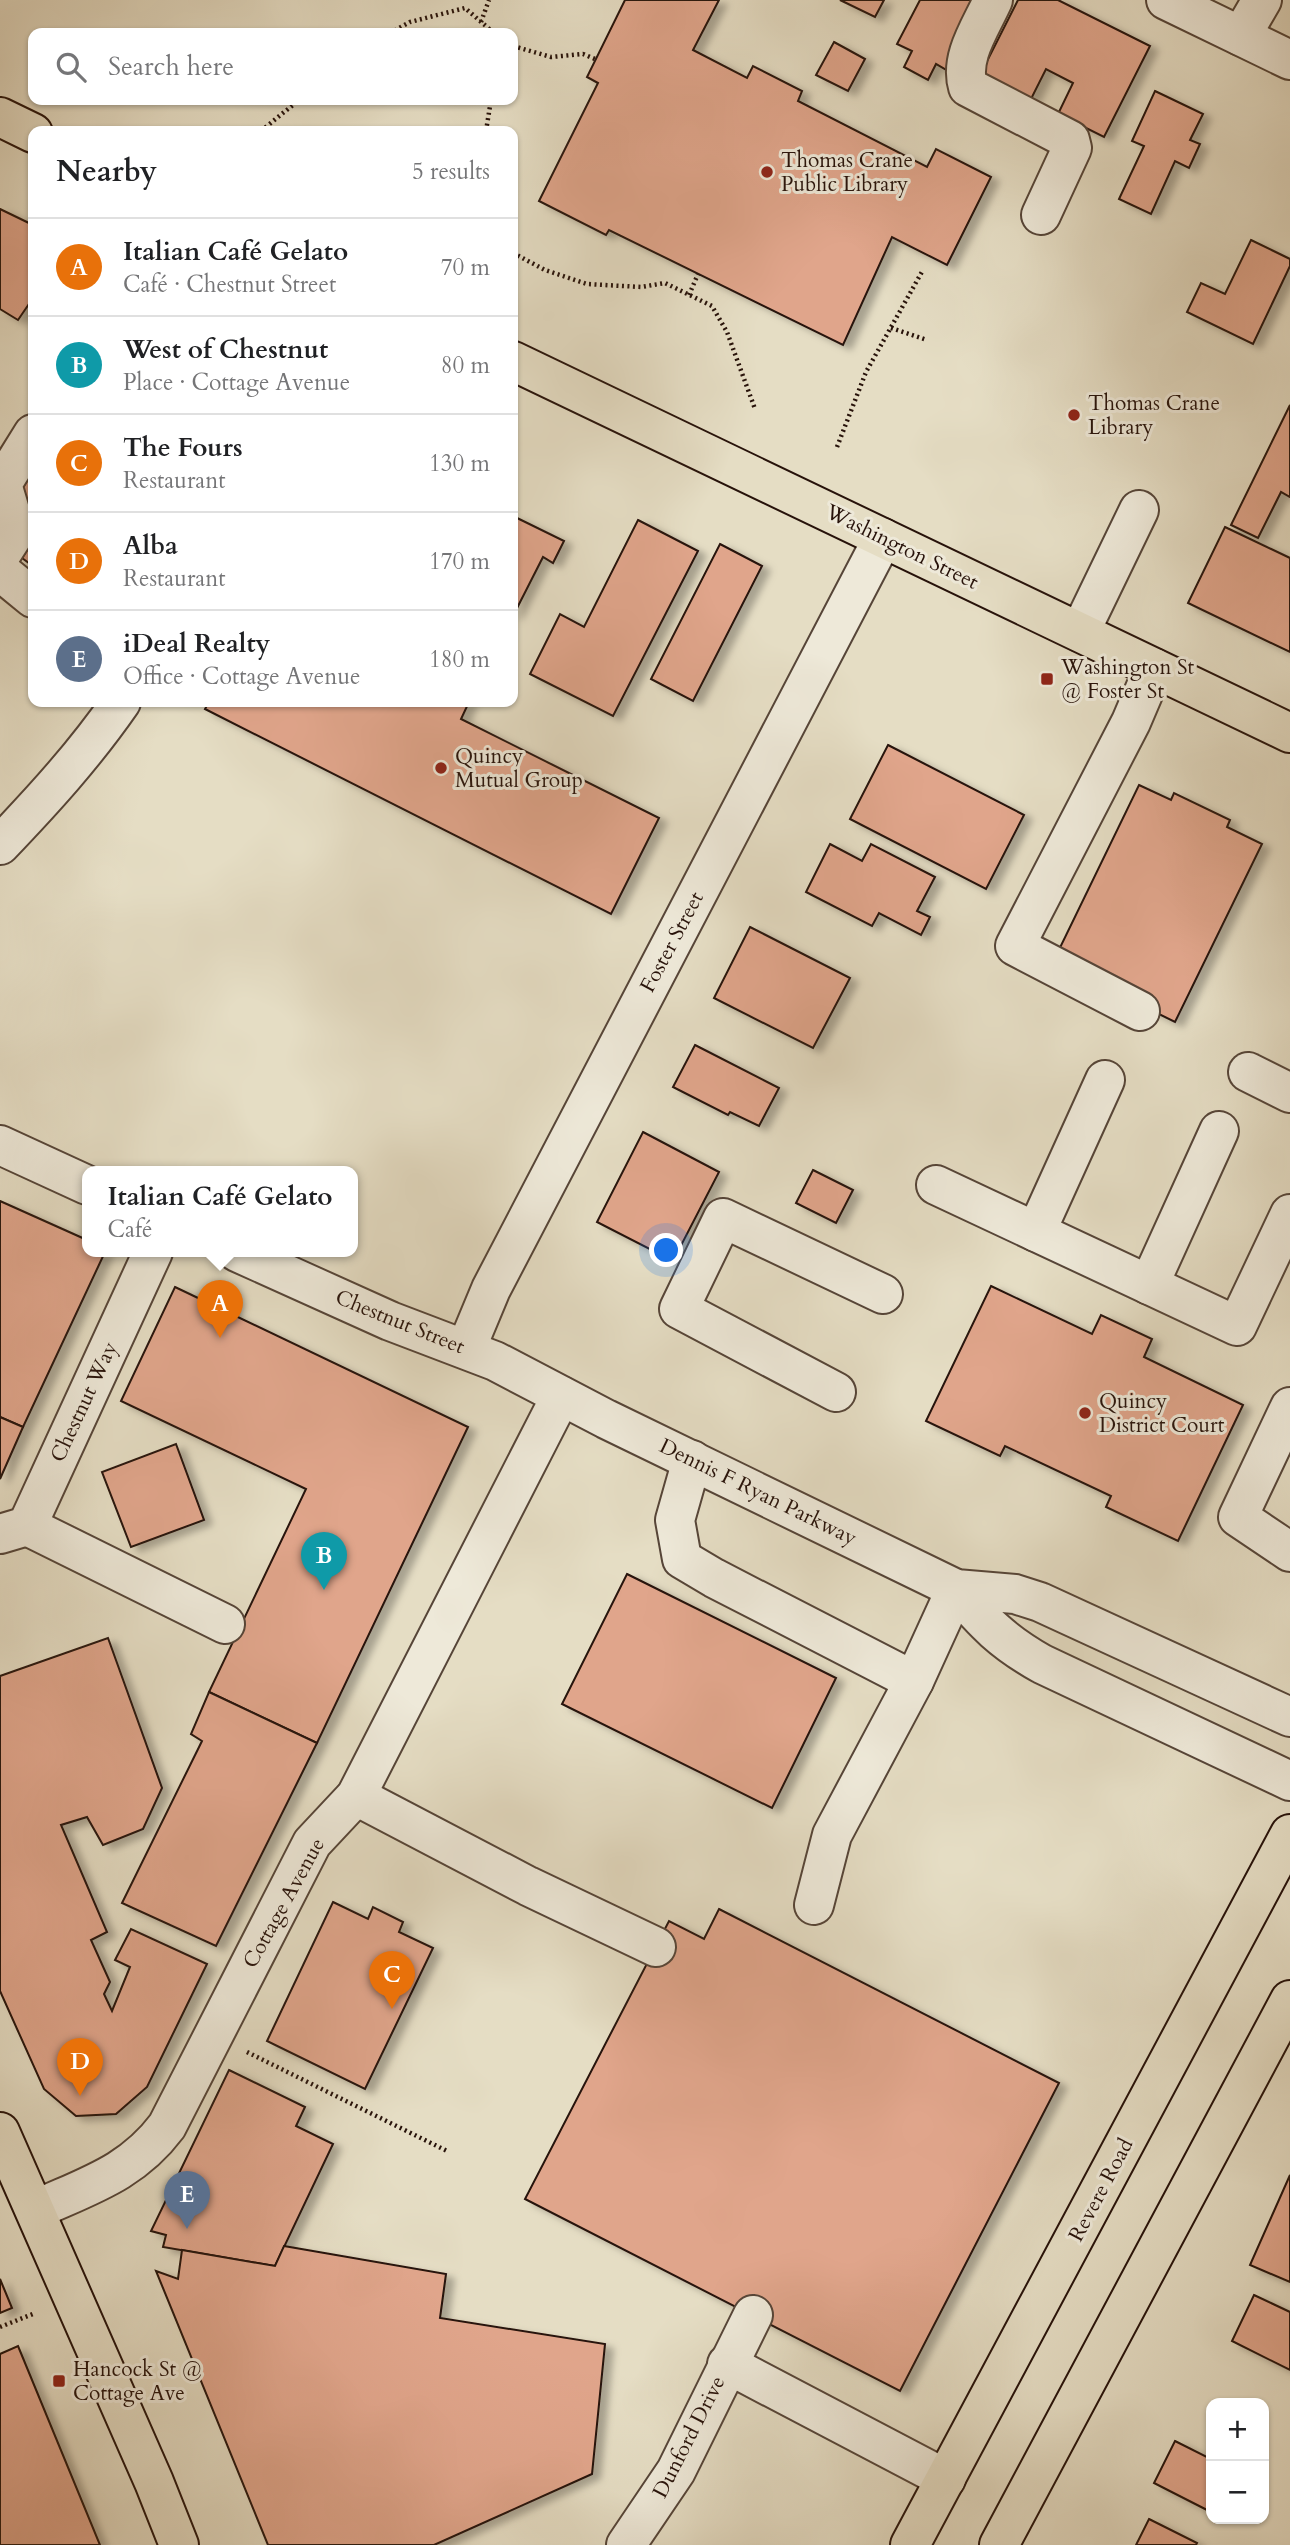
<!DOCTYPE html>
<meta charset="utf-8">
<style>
body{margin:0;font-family:Cardo,serif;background:#f6f6f6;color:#202124}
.controls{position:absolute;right:21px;bottom:21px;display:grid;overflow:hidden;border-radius:14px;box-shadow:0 2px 5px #0004}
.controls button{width:63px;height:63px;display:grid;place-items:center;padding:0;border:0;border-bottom:2px solid #e0e0e0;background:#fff;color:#202124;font:35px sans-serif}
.you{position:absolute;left:667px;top:1251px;width:24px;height:24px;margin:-18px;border:5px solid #fff;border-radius:50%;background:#1a73e8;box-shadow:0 0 0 10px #1a73e833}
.badge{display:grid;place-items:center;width:46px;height:46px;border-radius:50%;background:#2563eb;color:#fff;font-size:23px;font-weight:700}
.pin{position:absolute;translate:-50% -58px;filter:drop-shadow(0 2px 4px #0008)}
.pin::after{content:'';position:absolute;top:37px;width:24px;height:21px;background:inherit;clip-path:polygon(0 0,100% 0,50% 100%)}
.popup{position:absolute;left:82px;top:1166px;width:276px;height:91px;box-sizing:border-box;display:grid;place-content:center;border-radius:14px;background:#fff;filter:drop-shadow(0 2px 5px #0005);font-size:23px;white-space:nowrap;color:#757577}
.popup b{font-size:26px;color:#202124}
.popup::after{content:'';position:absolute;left:50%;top:100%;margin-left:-14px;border:14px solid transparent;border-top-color:#fff}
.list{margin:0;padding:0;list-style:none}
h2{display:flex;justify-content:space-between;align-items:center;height:91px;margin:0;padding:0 28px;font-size:30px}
h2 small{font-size:23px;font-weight:400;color:#757577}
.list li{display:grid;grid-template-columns:46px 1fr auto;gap:21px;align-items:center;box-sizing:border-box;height:98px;padding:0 28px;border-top:2px solid #e0e0e0}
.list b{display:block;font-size:26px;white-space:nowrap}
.list p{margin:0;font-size:23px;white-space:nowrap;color:#757577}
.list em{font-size:23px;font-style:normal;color:#757577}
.icon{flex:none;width:38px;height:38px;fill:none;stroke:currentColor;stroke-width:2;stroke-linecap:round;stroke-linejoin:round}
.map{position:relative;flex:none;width:1290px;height:2545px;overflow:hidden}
.search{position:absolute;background:#fff;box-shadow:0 2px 5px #0004;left:28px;top:28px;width:490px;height:77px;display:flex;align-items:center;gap:18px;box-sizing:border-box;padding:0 24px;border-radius:14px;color:#757577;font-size:26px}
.panel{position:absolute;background:#fff;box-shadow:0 2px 5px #0004;left:28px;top:126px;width:490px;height:581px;border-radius:14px}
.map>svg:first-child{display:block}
</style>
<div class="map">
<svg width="1290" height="2545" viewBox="0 0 1290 2545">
<defs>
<filter id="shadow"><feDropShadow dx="8" dy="4.5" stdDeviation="3.5" flood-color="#0004"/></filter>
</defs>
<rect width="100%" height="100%" fill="#e5ddc4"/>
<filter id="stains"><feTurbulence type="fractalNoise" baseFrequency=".00286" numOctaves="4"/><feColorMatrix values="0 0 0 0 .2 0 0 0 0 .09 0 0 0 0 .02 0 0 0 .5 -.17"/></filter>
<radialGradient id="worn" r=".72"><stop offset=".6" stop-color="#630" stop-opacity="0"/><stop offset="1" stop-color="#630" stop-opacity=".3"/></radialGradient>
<g fill="#e0a58b" stroke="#27120a" stroke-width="2" filter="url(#shadow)">
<polygon points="625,0 719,0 693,50 747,78 753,66 802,91 798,101 927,167 936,149 991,177 947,265 892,237 843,345 609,230 606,235 539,201 598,83 587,77"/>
<polygon points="840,0 884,0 875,17"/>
<polygon points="920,0 986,0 950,72 936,64 928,80 904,67 912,51 897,44"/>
<polygon points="1018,0 1058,0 1150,46 1104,137 1058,114 1073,83 1046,69 1031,99 981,73"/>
<polygon points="834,42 865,59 848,91 816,75"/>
<polygon points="1155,91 1203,114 1190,140 1200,144 1189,168 1175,161 1151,214 1119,199 1144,146 1132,141"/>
<polygon points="0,209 33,225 33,298 18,320 0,309"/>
<polygon points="1251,240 1290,259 1290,266 1253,344 1187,312 1201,283 1225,294"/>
<polygon points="1290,405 1290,497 1281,492 1258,538 1231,525"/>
<polygon points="33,471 33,507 17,497"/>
<polygon points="513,516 564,541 553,563 543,557 513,616"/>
<polygon points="638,520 698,551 613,716 530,674 560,614 584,627"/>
<polygon points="1225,527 1290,558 1290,652 1188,603"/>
<polygon points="33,541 33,566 22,558"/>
<polygon points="720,544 762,566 693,701 651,679"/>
<polygon points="209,702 469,702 461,719 659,818 611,914 205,709"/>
<polygon points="888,745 1024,815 986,889 850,819"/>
<polygon points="1139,785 1171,800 1174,793 1230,820 1227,827 1262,844 1175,1022 1053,962"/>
<polygon points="830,844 862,861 871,844 935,877 917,911 930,917 921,935 879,913 872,926 806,892"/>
<polygon points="750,927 850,978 813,1048 714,998"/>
<polygon points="695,1045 779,1088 759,1126 730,1112 728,1115 673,1087"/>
<polygon points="643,1132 719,1172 673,1261 597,1222"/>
<polygon points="813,1170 853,1190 836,1223 796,1203"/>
<polygon points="0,1201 87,1240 87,1252 105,1252 23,1427 0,1417"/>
<polygon points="991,1286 1092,1334 1101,1315 1152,1339 1144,1357 1243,1405 1178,1541 1106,1507 1111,1496 1005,1446 1000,1456 926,1421"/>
<polygon points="175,1287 468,1427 317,1743 209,1692 306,1489 121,1401"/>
<polygon points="0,1417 23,1427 0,1479"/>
<polygon points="176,1444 204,1520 131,1547 102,1472"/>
<polygon points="627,1574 836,1678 772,1808 562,1704"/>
<polygon points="108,1638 162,1788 143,1829 103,1845 87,1817 61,1825 107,1932 91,1940 110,1982 104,1994 112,2011 130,1967 115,1960 131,1929 207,1964 147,2087 116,2114 76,2116 44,2089 0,1991 0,1676"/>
<polygon points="209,1692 317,1743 216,1946 122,1903 202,1741 191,1734"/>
<polygon points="333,1902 368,1919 373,1907 403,1922 399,1932 433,1948 365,2089 267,2041"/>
<polygon points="719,1909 1059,2083 900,2391 525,2199 669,1921 704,1939"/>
<polygon points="229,2070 305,2107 296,2126 333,2144 275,2266 163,2247 166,2235 151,2231"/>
<polygon points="1290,2175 1290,2282 1250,2265"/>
<polygon points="284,2246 446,2274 440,2318 605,2344 592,2474 434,2545 268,2545 156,2271 178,2279 182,2250 275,2266"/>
<polygon points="0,2279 12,2308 0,2313"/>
<polygon points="1254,2295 1290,2312 1290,2370 1232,2341"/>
<polygon points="18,2346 100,2545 0,2545 0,2354"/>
<polygon points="1175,2441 1211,2459 1211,2512 1154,2483"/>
<polygon points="1149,2519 1197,2543 1196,2545 1136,2545"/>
</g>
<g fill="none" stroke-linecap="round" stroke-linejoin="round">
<defs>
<g id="minor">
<path d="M993,0C981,27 959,57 968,87L1070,140L1072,148L1041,215"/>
<polyline points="1166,0 1290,60"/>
<polyline points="1241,36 1262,0"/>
<polyline points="0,556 16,531 2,484 33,434"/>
<polyline points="0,571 33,598"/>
<polyline points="1080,632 1139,510"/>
<path d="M0,845C44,799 85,754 121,702"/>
<polyline points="1140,1011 1015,946 1131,722 1154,668"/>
<polyline points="1248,1072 1290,1093"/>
<polyline points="0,1145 87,1185"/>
<polyline points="936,1185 1237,1326 1290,1214"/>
<polyline points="1036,1232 1105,1080"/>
<polyline points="237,1252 390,1321 495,1361 606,1419 956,1589 1015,1594 1040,1602 1290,1717"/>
<polyline points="1149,1285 1219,1131"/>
<polyline points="466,1349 491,1289 883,538"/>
<polyline points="836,1392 679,1309 723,1218 883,1294"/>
<polyline points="1290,1407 1238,1517 1290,1552"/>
<polyline points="692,1460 675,1520 682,1559 714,1578 914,1681"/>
<polyline points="27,1526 225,1624"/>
<polyline points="0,1534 27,1526 153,1252"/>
<path d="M956,1589C984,1623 1003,1642 1042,1664L1290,1781"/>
<polyline points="356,1796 528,1886 656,1947"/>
<polyline points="814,1905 832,1835 914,1681 956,1589"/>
<path d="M35,2210C87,2186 131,2174 167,2126L312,1843L356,1796L561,1396"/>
<polyline points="727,2364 946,2479"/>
<polyline points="626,2545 676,2471 753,2315"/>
</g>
<g id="major">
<polyline points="0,117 33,133"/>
<polyline points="513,361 1290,733"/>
<polyline points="0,2132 154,2482 179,2545"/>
<polyline points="910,2545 1290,1834"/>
<polyline points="999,2545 1290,2000"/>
</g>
</defs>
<use href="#minor" stroke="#564538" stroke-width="42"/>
<use href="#major" stroke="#27120a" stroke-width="42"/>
<g stroke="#27120a" stroke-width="4.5" stroke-dasharray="2 3.5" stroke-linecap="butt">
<polyline points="481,22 489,0"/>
<polyline points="390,33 410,22 465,8 494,33"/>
<polyline points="513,46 551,57 583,54 595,59"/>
<polyline points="261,131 299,100"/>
<polyline points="486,131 491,100"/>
<polyline points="513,253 545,270 587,284 641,287 665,283 712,306 727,332 755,409"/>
<polyline points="689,295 698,274"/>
<polyline points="891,328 927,340"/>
<polyline points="837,447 866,372 923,270"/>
<polyline points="247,2052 447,2151"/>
<polyline points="0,2327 33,2314"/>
</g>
<use href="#minor" stroke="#eee9d9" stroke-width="38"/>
<use href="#major" stroke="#e5ddc4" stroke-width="38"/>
</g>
<g fill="#8f2418" stroke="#eee9d9" stroke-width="2.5">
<circle cx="767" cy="172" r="7"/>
<circle cx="1074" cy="415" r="7"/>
<rect x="1040" y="672" width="14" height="14" rx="3.5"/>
<circle cx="441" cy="768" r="7"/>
<circle cx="1085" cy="1413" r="7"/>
<rect x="52" y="2374" width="14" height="14" rx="3.5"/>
</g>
<g text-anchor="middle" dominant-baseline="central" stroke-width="6" stroke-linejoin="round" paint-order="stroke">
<g font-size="21" fill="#27120a" stroke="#eee9d9" text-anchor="start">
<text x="781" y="160">Thomas Crane<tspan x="781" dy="24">Public Library</tspan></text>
<text x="1088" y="403">Thomas Crane<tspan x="1088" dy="24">Library</tspan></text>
<text x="1061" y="667">Washington St<tspan x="1061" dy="24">@ Foster St</tspan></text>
<text x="455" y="756">Quincy<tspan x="455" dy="24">Mutual Group</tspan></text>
<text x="1099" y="1401">Quincy<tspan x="1099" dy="24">District Court</tspan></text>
<text x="73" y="2369">Hancock St @<tspan x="73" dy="24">Cottage Ave</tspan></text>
</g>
<g font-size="21" fill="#27120a" stroke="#eee9d9">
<text transform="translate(902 547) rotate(26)">Washington Street</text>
<text transform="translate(672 942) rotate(-62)">Foster Street</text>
<text transform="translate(400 1322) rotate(22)">Chestnut Street</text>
<text transform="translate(84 1402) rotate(-65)">Chestnut Way</text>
<text transform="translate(758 1492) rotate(26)">Dennis F Ryan Parkway</text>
<text transform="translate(284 1903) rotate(-61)">Cottage Avenue</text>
<text transform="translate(1101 2190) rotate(-62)">Revere Road</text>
<text transform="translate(689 2437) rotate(-63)">Dunford Drive</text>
</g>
</g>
<rect width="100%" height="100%" filter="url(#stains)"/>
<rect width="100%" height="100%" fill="url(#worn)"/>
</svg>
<div class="controls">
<button>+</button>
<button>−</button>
</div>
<div class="you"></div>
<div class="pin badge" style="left:220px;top:1338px;background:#e8710a">A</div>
<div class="popup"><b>Italian Café Gelato</b>Café</div>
<div class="pin badge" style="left:324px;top:1590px;background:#0f9aa8">B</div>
<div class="pin badge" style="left:392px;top:2009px;background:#e8710a">C</div>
<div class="pin badge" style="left:80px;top:2096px;background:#e8710a">D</div>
<div class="pin badge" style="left:187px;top:2229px;background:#5c6f8a">E</div>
<div class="search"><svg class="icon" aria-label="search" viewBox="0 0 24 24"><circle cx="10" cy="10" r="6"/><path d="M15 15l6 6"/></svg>Search here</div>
<section class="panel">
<h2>Nearby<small>5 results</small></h2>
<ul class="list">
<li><span class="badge" style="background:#e8710a">A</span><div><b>Italian Café Gelato</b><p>Café · Chestnut Street</p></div><em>70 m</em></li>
<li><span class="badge" style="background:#0f9aa8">B</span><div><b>West of Chestnut</b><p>Place · Cottage Avenue</p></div><em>80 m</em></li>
<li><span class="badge" style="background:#e8710a">C</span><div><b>The Fours</b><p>Restaurant</p></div><em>130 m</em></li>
<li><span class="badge" style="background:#e8710a">D</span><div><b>Alba</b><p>Restaurant</p></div><em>170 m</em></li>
<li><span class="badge" style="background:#5c6f8a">E</span><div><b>iDeal Realty</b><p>Office · Cottage Avenue</p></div><em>180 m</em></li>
</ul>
</section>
</div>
